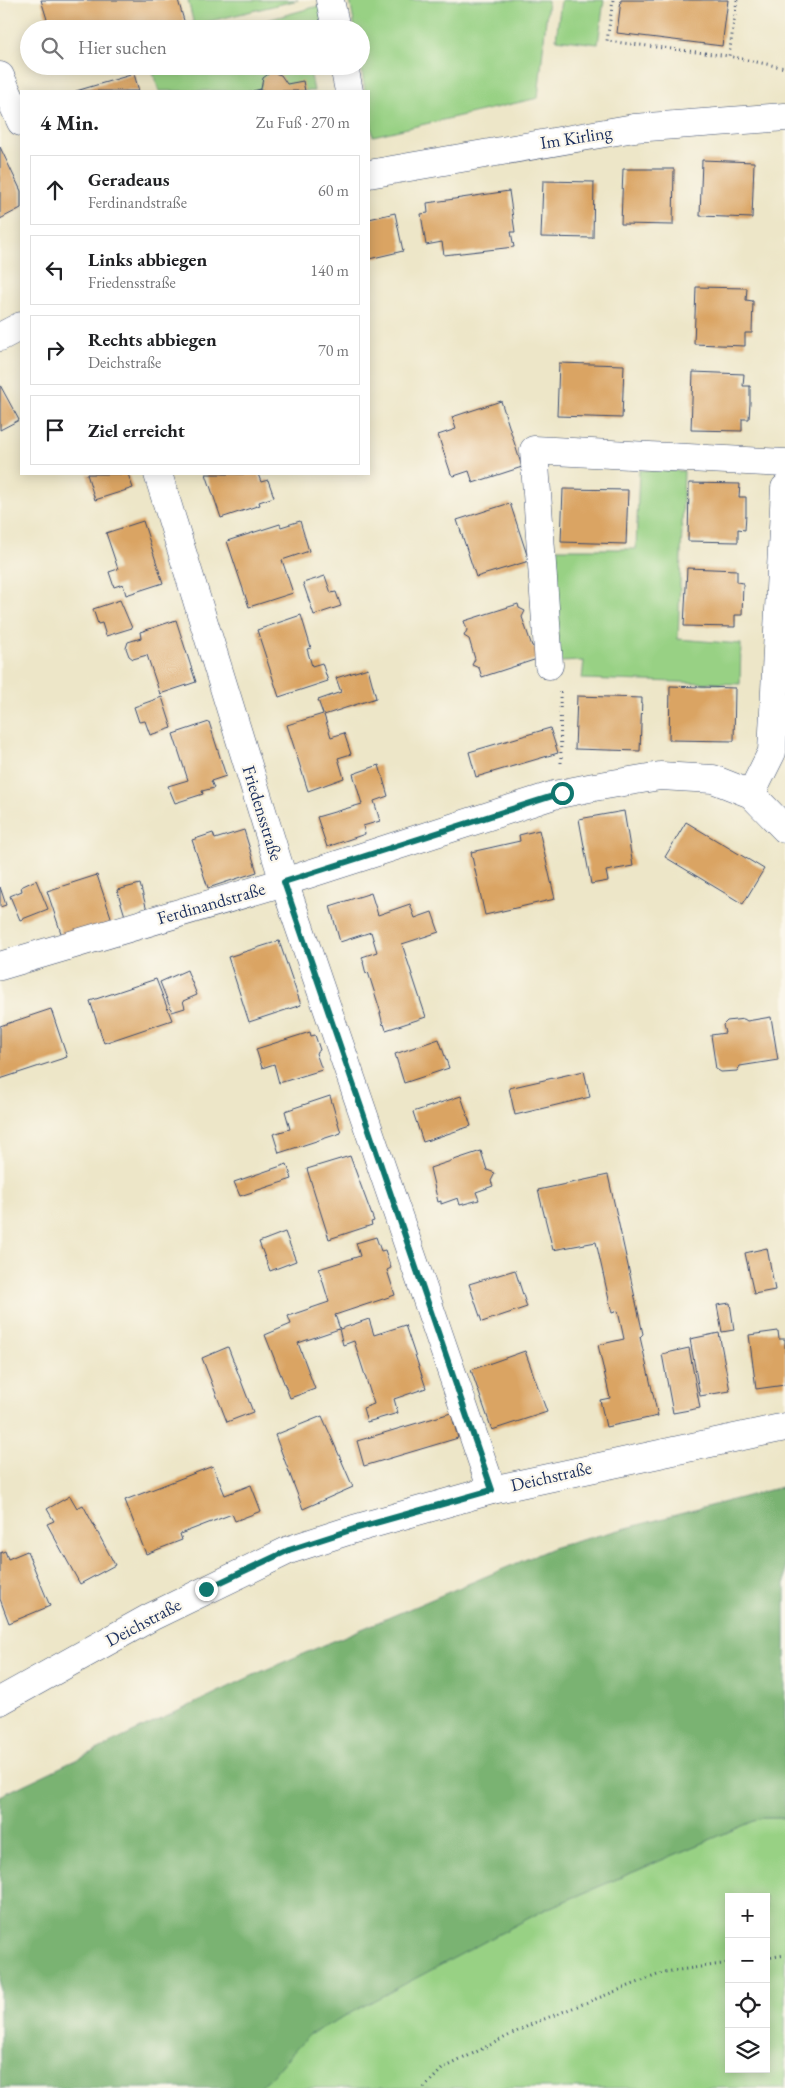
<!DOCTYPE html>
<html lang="de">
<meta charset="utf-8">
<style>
body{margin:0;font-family:"EB Garamond",serif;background:#f2f2f2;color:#202124}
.controls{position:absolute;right:15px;bottom:15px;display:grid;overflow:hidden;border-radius:0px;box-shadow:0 2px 12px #0003}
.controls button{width:45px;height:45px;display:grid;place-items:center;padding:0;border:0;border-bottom:1px solid #e0e0e0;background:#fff;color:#202124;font:25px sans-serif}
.stop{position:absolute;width:15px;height:15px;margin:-11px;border:4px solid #0f766e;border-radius:50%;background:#fff}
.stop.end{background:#0f766e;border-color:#fff;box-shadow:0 1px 5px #0008}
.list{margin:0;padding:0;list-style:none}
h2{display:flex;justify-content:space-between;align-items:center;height:65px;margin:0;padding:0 20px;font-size:21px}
h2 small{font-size:16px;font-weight:400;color:#757577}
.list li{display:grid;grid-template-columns:32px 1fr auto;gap:15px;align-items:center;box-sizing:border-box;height:70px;margin:0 10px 10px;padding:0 10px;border:1px solid #e0e0e0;border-radius:0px}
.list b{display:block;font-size:19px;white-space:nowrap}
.list p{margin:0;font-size:16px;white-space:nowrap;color:#757577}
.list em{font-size:16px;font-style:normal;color:#757577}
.icon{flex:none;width:28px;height:28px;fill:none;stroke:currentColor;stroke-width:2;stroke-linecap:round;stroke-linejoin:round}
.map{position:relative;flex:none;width:785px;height:2088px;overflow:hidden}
.search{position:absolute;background:#fff;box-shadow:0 2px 12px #0003;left:20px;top:20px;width:350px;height:55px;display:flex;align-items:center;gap:12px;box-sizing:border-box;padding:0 18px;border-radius:28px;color:#757577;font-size:19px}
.panel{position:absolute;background:#fff;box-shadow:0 2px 12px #0003;left:20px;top:90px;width:350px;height:385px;border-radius:0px}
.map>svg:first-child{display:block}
</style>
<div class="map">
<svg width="785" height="2088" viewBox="0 0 785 2088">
<rect width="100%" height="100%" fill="#fbf7ec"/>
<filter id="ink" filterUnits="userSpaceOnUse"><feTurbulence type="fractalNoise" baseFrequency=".02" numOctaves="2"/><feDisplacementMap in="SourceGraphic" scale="10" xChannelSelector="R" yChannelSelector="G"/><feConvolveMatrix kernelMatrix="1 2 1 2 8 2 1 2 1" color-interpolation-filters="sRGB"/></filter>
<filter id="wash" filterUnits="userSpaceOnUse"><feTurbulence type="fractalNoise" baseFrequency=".0096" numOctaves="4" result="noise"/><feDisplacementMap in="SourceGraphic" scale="20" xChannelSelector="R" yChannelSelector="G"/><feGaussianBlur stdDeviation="1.12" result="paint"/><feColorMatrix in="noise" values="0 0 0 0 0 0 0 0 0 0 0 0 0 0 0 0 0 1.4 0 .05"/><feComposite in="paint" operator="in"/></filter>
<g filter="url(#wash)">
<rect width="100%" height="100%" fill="#ede6c8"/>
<g fill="#98d184" stroke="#5a8071" fill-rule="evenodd">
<polygon points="188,0 298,0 194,25"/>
<polygon points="350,0 548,0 538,98 373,136 369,110 369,91 365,91 361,66 361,29 355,29"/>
<polygon points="561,0 604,0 598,44 556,39"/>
<polygon points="329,3 334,29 235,29"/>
<polygon points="151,66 309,66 314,91 159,91"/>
<polygon points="639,470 684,471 678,639 741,644 740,684 582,679 584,661 559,662 553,549 636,549"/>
<path d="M761,1818H785V2088H260L308,2035L546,1909ZM729,1897H766V2069H729Z"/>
</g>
<polygon fill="#7ab372" stroke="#4a7168" points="785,1486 785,1818 761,1818 546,1909 309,2035 260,2088 0,2088 0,1796 258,1673 555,1547"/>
<g id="blocks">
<g fill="#daa463">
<polygon points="41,0 178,0 185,24 168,29 50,29"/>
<polygon points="621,0 728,0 722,46 617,33"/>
<polygon points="271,72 281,75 287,84 303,81 305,91 253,91 261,89 263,78"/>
<polygon points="134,74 139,91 76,91"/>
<polygon points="0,147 21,191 21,208 0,219"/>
<polygon points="702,160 754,162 752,218 700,216"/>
<polygon points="623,169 674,169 673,225 621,224"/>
<polygon points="543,181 594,182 593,238 541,237"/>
<polygon points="509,191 515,232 511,232 514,247 444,255 442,242 426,245 421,214 428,213 427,203"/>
<polygon points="395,213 403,251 369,259 369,219"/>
<polygon points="696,287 747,288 746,300 753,301 752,333 745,333 745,346 694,344"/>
<polygon points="559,363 624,365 622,418 557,416"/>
<polygon points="693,372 744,374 743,386 750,386 750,403 749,419 742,419 742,431 691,430"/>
<polygon points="0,385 19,420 0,430"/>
<polygon points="501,401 522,467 473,483 469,471 454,476 451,474 438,435 456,429 452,417"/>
<polygon points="87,474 128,474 133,488 95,500"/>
<polygon points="206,474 258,474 261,482 268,480 274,497 259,502 260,505 221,518"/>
<polygon points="689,483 740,484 739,497 746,497 746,514 745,530 738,529 738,542 688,541"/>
<polygon points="563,489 628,490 626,544 561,542"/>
<polygon points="510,503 529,561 476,577 457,520"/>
<polygon points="143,521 163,583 126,595 123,584 114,587 109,572 118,569 106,533"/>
<polygon points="300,521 309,551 282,560 293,593 249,607 227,541 280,524 281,527"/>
<polygon points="687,568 737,570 737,582 743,583 742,615 735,615 735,627 684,626"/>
<polygon points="325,576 331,593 336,592 341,606 314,615 303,583"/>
<polygon points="120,600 132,628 106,636 102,623 98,624 93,609"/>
<polygon points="518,604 519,608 525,611 522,617 532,646 538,649 537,659 482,677 479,668 472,665 475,659 469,639 464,636 467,630 464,621"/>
<polygon points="301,615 311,648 307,649 312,666 322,663 328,681 279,697 257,630"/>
<polygon points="176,620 196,682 160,694 147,655 133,659 129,656 126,648 128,642 141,638 140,632"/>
<polygon points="368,668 376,698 324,715 331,737 344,733 351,754 338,758 344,778 308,791 287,725 323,714 318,700 341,692 336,678"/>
<polygon points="670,686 735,688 734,741 669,740"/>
<polygon points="577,696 642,698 640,751 575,749"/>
<polygon points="162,697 172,728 150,735 145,721 139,722 134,707"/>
<polygon points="209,722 226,776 211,781 214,788 202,791 203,794 175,803 168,786 188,780 173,734"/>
<polygon points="550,728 558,753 476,777 469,752"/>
<polygon points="379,765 388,796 374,801 380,821 363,826 365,834 327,847 317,817 362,804 353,774"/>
<polygon points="624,811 633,866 606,871 608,881 591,884 579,819"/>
<polygon points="686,822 764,869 743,904 665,857"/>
<polygon points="244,830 257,872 208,888 192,840 213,833 215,839"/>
<polygon points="539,830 555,899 485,915 471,852 520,841 519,835"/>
<polygon points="97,875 113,923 63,939 47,891"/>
<polygon points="36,880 48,909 20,920 10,896 22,891 21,887"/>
<polygon points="140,884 147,910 125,916 117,890"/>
<polygon points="0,887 6,905 0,907"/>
<polygon points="371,893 378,915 410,904 415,918 432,912 439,932 402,944 426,1017 386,1030 384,1024 383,1025 380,1013 381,1013 368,972 366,974 363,962 364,962 362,957 377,952 371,932 340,942 330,906"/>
<polygon points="279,941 301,1005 249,1022 228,957"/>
<polygon points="187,970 197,995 183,1001 185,1008 172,1012 160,982"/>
<polygon points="156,979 172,1020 104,1043 90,1001"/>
<polygon points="51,1009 67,1057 0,1079 0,1026"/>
<polygon points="771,1017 778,1060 740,1066 737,1071 721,1072 716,1069 711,1035 725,1033 723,1025 727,1021 744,1019 747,1021"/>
<polygon points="310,1032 311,1036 315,1035 320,1050 316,1053 322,1070 279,1083 274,1064 262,1068 256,1049"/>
<polygon points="439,1039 449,1068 404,1083 395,1054"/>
<polygon points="584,1071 590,1097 515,1115 509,1088"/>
<polygon points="330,1096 341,1133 279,1153 273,1134 290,1129 285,1111"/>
<polygon points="461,1096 471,1126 423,1142 413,1112"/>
<polygon points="481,1151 487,1170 495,1173 491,1181 493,1186 476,1192 479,1200 460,1205 458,1198 441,1204 441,1201 438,1202 430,1168"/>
<polygon points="350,1156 374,1221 371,1222 372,1225 329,1239 307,1169"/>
<polygon points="287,1164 292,1179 240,1196 234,1182"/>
<polygon points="608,1175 643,1334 640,1337 658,1416 606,1427 600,1400 610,1398 598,1345 624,1339 618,1311 612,1313 596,1242 553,1250 538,1190"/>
<polygon points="285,1232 296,1261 270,1271 259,1242"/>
<polygon points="376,1237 381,1251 385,1250 391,1268 387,1270 395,1295 335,1315 340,1329 369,1319 374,1335 405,1325 426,1388 394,1399 398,1413 367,1422 363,1408 374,1404 354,1341 343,1345 339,1329 298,1343 315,1389 290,1398 265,1335 291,1324 288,1316 329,1302 319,1269 360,1256 356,1243"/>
<polygon points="767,1248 775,1290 754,1294 745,1253"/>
<polygon points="515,1270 527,1307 482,1322 469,1284"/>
<polygon points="730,1303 734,1330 722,1332 717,1305"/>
<polygon points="778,1331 779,1339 785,1339 785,1385 756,1389 749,1335"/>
<polygon points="719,1333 730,1391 700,1396 690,1339"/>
<polygon points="228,1347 253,1412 227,1422 202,1358"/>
<polygon points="689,1348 700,1408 673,1413 662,1354"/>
<polygon points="525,1351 547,1412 492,1430 471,1370"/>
<polygon points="451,1413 458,1438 364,1466 357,1441"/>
<polygon points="322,1416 353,1487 303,1509 275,1435"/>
<polygon points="213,1466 225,1495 251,1485 261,1511 235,1521 232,1514 180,1534 182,1540 146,1554 125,1500"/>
<polygon points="70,1496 77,1508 83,1505 115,1565 80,1584 47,1524 54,1521 47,1509"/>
<polygon points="5,1551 8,1559 27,1551 50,1606 9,1623 0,1599 0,1553"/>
</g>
</g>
</g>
<g filter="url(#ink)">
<use href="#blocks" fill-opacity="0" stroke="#3a4a6e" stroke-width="1"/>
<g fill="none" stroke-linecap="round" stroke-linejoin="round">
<defs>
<g id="minor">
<polyline points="330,0 336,29"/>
<polyline points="344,66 349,91"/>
<polyline points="0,76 21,122"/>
<polyline points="369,174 634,128 785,117"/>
<polyline points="0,337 21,326"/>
<polyline points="158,474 284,882 492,1490"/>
<polyline points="549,665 534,450 785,463"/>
<polyline points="751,794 772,752 785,488"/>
<polyline points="0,966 284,882 554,795 594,787 660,776 713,779 751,794 785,829"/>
<polyline points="0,1701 151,1617 289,1550 354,1529 492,1490 785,1427"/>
</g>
</defs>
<use href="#minor" stroke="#3a4a6e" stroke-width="29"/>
<g stroke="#3a4a6e" stroke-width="3" stroke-dasharray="1 4" stroke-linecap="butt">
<polyline points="613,0 607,41 729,56"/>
<polyline points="737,0 729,56 785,68"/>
<polyline points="560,692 561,763"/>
<polyline points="766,1958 785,1955"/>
<polyline points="424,2088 442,2069 534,2023 665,1972 729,1963"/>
</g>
<use href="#minor" stroke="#fff" stroke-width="28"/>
</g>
</g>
<g fill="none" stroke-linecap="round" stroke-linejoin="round" filter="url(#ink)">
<polyline stroke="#0f766e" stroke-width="6" points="206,1589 289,1550 354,1529 492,1490 284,882 562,793"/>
</g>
<g text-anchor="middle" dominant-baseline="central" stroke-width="4.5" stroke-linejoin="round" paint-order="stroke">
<g font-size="18" fill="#1b2f5e" stroke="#fbf7ec">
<text transform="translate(576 137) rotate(-9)">Im Kirling</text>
<text transform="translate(263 813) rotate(73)">Friedensstraße</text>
<text transform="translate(211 903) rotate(-16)">Ferdinandstraße</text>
<text transform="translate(551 1476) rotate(-13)">Deichstraße</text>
<text transform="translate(143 1622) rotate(-28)">Deichstraße</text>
</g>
</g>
</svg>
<div class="controls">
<button>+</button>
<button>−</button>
<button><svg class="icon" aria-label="locate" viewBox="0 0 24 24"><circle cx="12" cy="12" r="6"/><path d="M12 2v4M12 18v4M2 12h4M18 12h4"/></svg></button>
<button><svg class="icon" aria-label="layers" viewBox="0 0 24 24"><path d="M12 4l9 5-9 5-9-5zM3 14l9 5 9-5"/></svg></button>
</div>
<div class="stop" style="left:562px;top:793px"></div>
<div class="stop end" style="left:206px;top:1589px"></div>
<div class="search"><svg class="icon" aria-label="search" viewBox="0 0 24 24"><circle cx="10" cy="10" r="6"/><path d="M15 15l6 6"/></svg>Hier suchen</div>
<section class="panel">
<h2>4 Min.<small>Zu Fuß · 270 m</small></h2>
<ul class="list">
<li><svg class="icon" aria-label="ahead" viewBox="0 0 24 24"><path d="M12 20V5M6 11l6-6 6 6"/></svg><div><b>Geradeaus</b><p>Ferdinandstraße</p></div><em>60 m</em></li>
<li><svg class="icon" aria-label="left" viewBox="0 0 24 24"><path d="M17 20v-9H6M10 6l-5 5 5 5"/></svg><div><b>Links abbiegen</b><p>Friedensstraße</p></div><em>140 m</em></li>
<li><svg class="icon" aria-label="right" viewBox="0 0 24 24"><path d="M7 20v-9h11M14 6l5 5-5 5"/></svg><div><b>Rechts abbiegen</b><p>Deichstraße</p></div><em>70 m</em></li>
<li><svg class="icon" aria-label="arrive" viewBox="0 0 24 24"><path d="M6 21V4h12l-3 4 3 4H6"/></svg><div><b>Ziel erreicht</b></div></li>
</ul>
</section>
</div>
